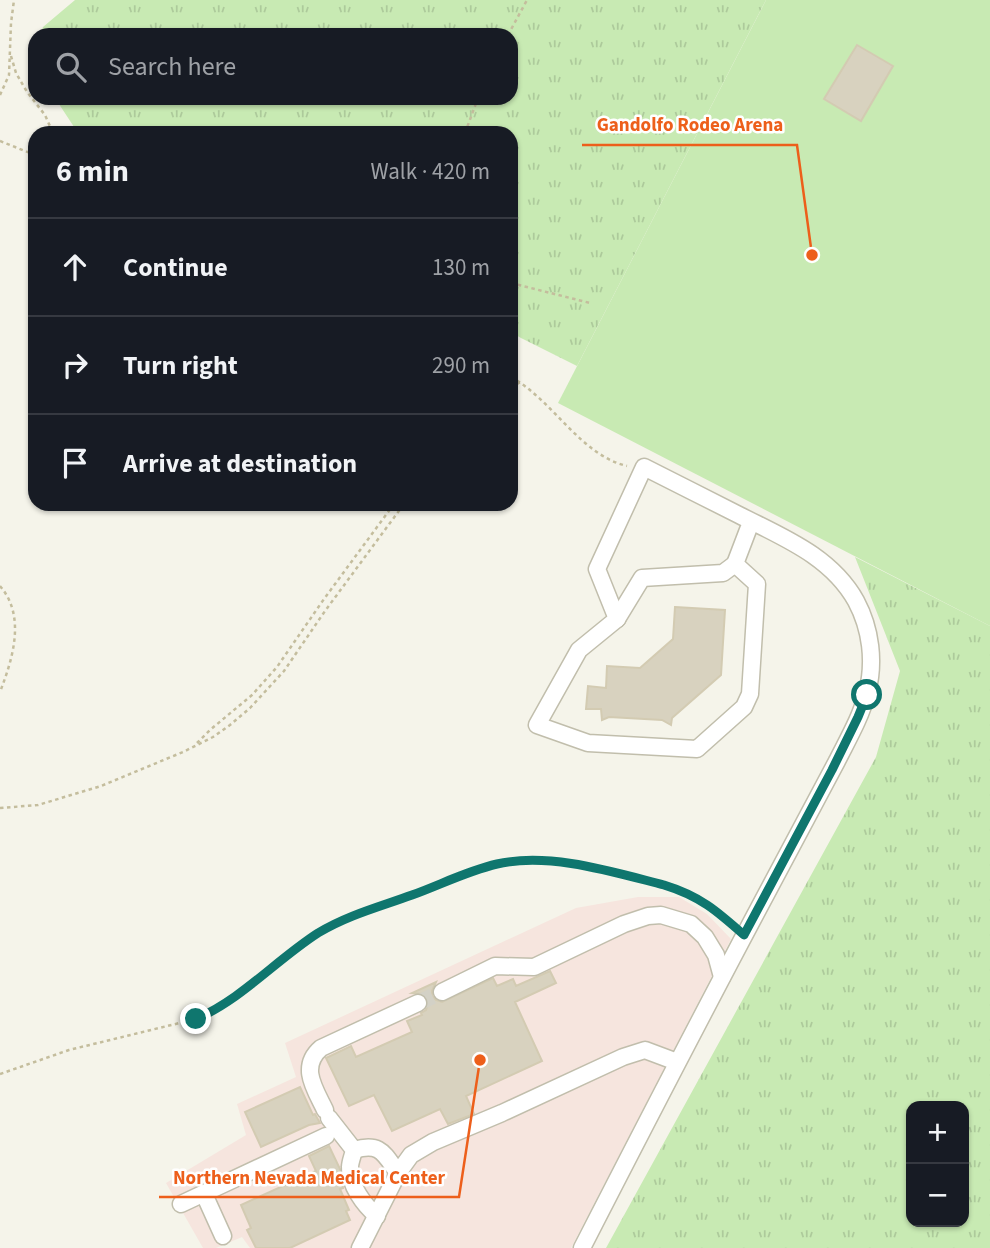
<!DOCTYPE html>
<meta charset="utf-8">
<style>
body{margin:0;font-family:"Source Sans 3",sans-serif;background:#242831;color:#f1f3f6}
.controls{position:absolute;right:21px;bottom:21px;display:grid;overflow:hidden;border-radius:14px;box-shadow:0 2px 5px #0004}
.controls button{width:63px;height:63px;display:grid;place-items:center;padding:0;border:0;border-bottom:2px solid #363941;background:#171b24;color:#f1f3f6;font:35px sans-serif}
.stop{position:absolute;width:21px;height:21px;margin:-16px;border:5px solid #0f766e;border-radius:50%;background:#fff}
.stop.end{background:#0f766e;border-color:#fff;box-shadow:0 2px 7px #0008}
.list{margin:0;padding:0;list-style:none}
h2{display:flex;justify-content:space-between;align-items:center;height:91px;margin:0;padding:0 28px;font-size:30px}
h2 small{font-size:23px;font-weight:400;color:#9ea1a6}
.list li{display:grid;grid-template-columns:46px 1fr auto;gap:21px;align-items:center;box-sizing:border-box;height:98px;padding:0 28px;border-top:2px solid #363941}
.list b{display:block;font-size:26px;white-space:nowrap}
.list em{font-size:23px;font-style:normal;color:#9ea1a6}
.icon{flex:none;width:38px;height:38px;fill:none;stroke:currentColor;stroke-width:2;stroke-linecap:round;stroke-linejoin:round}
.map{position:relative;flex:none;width:990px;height:1248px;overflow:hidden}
.search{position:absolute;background:#171b24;box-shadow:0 2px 5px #0004;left:28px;top:28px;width:490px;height:77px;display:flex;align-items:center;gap:18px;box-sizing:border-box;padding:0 24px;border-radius:21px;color:#9ea1a6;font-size:26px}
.panel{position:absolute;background:#171b24;box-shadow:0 2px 5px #0004;left:28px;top:126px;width:490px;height:385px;border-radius:21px}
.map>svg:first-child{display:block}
</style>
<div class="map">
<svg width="990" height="1248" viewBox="0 0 990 1248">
<defs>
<pattern id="grass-tufts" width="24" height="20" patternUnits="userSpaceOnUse" patternTransform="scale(1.75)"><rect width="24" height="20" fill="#c8eab3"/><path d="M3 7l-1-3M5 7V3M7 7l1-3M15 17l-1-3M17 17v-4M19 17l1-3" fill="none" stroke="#adca9b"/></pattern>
</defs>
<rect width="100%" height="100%" fill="#f5f4ea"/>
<polygon fill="#f6e5de" points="638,897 679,897 707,914 731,939 571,1248 250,1248 242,1237 216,1248 203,1248 166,1183 246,1135 237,1104 296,1077 285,1043 576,908"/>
<g fill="url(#grass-tufts)" fill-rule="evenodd">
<polygon points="75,0 766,0 577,366 521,338 511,332 511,133 78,133 55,98 511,98 511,35 40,35 43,27"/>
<path d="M855,557L990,626V1248H606L876,757L900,671ZM911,1106H964V1222H911Z"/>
</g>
<polygon fill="#c8eab3" points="766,0 990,0 990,626 558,403"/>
<g fill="#d8d2bf" stroke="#d3cbb2" stroke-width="2">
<polygon points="857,45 893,66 861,121 824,99"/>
<polygon points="675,607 725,610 721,675 672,718 671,725 662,720 609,717 602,720 601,709 586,709 588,686 606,688 607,666 640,668 673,639"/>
<polygon points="550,971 556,983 515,1002 542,1061 466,1096 474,1114 448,1124 440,1109 392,1131 374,1095 349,1106 326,1058 351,1046 356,1057 412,1032 407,1021 422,1015 421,1013 426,1010 428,1003 427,998 423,994 412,993 436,982 432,991 432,996 436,1000 442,1002 493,978 497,986 513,979 516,986"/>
<polygon points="300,1087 313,1115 315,1114 320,1123 309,1125 261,1147 245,1112"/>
<polygon points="329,1146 340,1169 343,1188 340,1189 349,1210 346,1211 350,1220 290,1248 256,1248 247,1230 251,1228 241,1205 316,1171 309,1156"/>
</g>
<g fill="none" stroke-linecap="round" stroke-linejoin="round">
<polyline stroke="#d3d1c6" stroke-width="16" stroke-dasharray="16 8" stroke-linecap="butt" points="418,1003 442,992"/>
<defs>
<g id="minor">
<polyline points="617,619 642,578 723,573 735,564"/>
<polyline points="442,992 495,966 534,967 624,924 648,916 661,915 691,924 705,937 716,955 722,977"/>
<path d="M325,1110C315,1089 299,1067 321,1048L418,1003"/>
<path d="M329,1118L354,1150C353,1155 350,1162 350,1167C349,1185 364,1205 377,1216"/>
<path d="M354,1150C381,1142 384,1154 398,1173"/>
<polyline points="204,1194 223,1236"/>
<polyline points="181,1204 326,1136"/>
<polyline points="360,1248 398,1173 411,1155 433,1142 502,1113 623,1057 645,1050 677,1062"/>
<path d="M582,1248C644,1127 706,1007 770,887C792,845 815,803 837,761C848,739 861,717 867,693C875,662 871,629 856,601C831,556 782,537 739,515C707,499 676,483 644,467L597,569L617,619L579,650L537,725L588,743L697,749L744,707L750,694L757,584L735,564L751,522"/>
</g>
</defs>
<use href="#minor" stroke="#c1beac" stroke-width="19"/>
<g stroke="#c4bd9d" stroke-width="2.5" stroke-dasharray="3.5 3.5" stroke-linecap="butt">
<polyline points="508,35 527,0"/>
<polyline points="11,56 16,73 27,92 45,115 53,133"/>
<polyline points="0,95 9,75 11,23 14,0"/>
<polyline points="465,133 478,98"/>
<polyline points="0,141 35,155"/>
<polyline points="511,283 590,303"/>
<path d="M511,377C554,401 580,455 627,466"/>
<polyline points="511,388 520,382"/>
<path d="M0,586C26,616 13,658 0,692"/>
<polyline points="197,743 210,730 252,695 277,667 324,599 394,504"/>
<polyline points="0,808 38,805 101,786 183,752 213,737 230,725 250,708 284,671 325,611 404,504"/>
<polyline points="0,1074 69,1050 196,1019 224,1004 297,948 336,923 367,909 398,900 464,874 499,864 531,860 565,863 664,885 690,893 699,898 734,926"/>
</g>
<use href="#minor" stroke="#fff" stroke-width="16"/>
</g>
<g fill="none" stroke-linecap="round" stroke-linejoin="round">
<path stroke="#0f766e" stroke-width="9" d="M196,1019C242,999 276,960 318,933C348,915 379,907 412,895C440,885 467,871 497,864C550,852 613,872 664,885C700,896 717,911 744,935L832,770L858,717L867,695"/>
</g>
<path fill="none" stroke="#ed5f1b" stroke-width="2.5" d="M812 255L797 145H582M480 1060L459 1197H159"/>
<g fill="#ed5f1b" stroke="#fff" stroke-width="2.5">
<circle cx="812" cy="255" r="7"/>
<circle cx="480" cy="1060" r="7"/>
</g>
<g font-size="19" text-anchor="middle" font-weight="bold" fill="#ed5f1b" stroke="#fff" stroke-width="5" stroke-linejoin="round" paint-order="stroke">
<text x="690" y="131">Gandolfo Rodeo Arena</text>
<text x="309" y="1184">Northern Nevada Medical Center</text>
</g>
</svg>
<div class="controls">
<button>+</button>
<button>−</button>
</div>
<div class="stop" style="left:867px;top:695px"></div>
<div class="stop end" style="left:196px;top:1019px"></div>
<div class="search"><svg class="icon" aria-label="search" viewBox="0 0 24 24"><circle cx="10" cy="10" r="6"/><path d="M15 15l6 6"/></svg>Search here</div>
<section class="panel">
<h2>6 min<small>Walk · 420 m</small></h2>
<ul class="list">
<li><svg class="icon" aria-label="ahead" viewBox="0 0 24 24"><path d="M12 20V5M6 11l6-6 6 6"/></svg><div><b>Continue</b></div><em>130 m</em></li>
<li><svg class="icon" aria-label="right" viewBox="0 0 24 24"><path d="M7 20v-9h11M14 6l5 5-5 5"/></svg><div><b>Turn right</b></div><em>290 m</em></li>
<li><svg class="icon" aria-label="arrive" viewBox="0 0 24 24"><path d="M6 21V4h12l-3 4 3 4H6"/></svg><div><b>Arrive at destination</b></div></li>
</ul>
</section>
</div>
